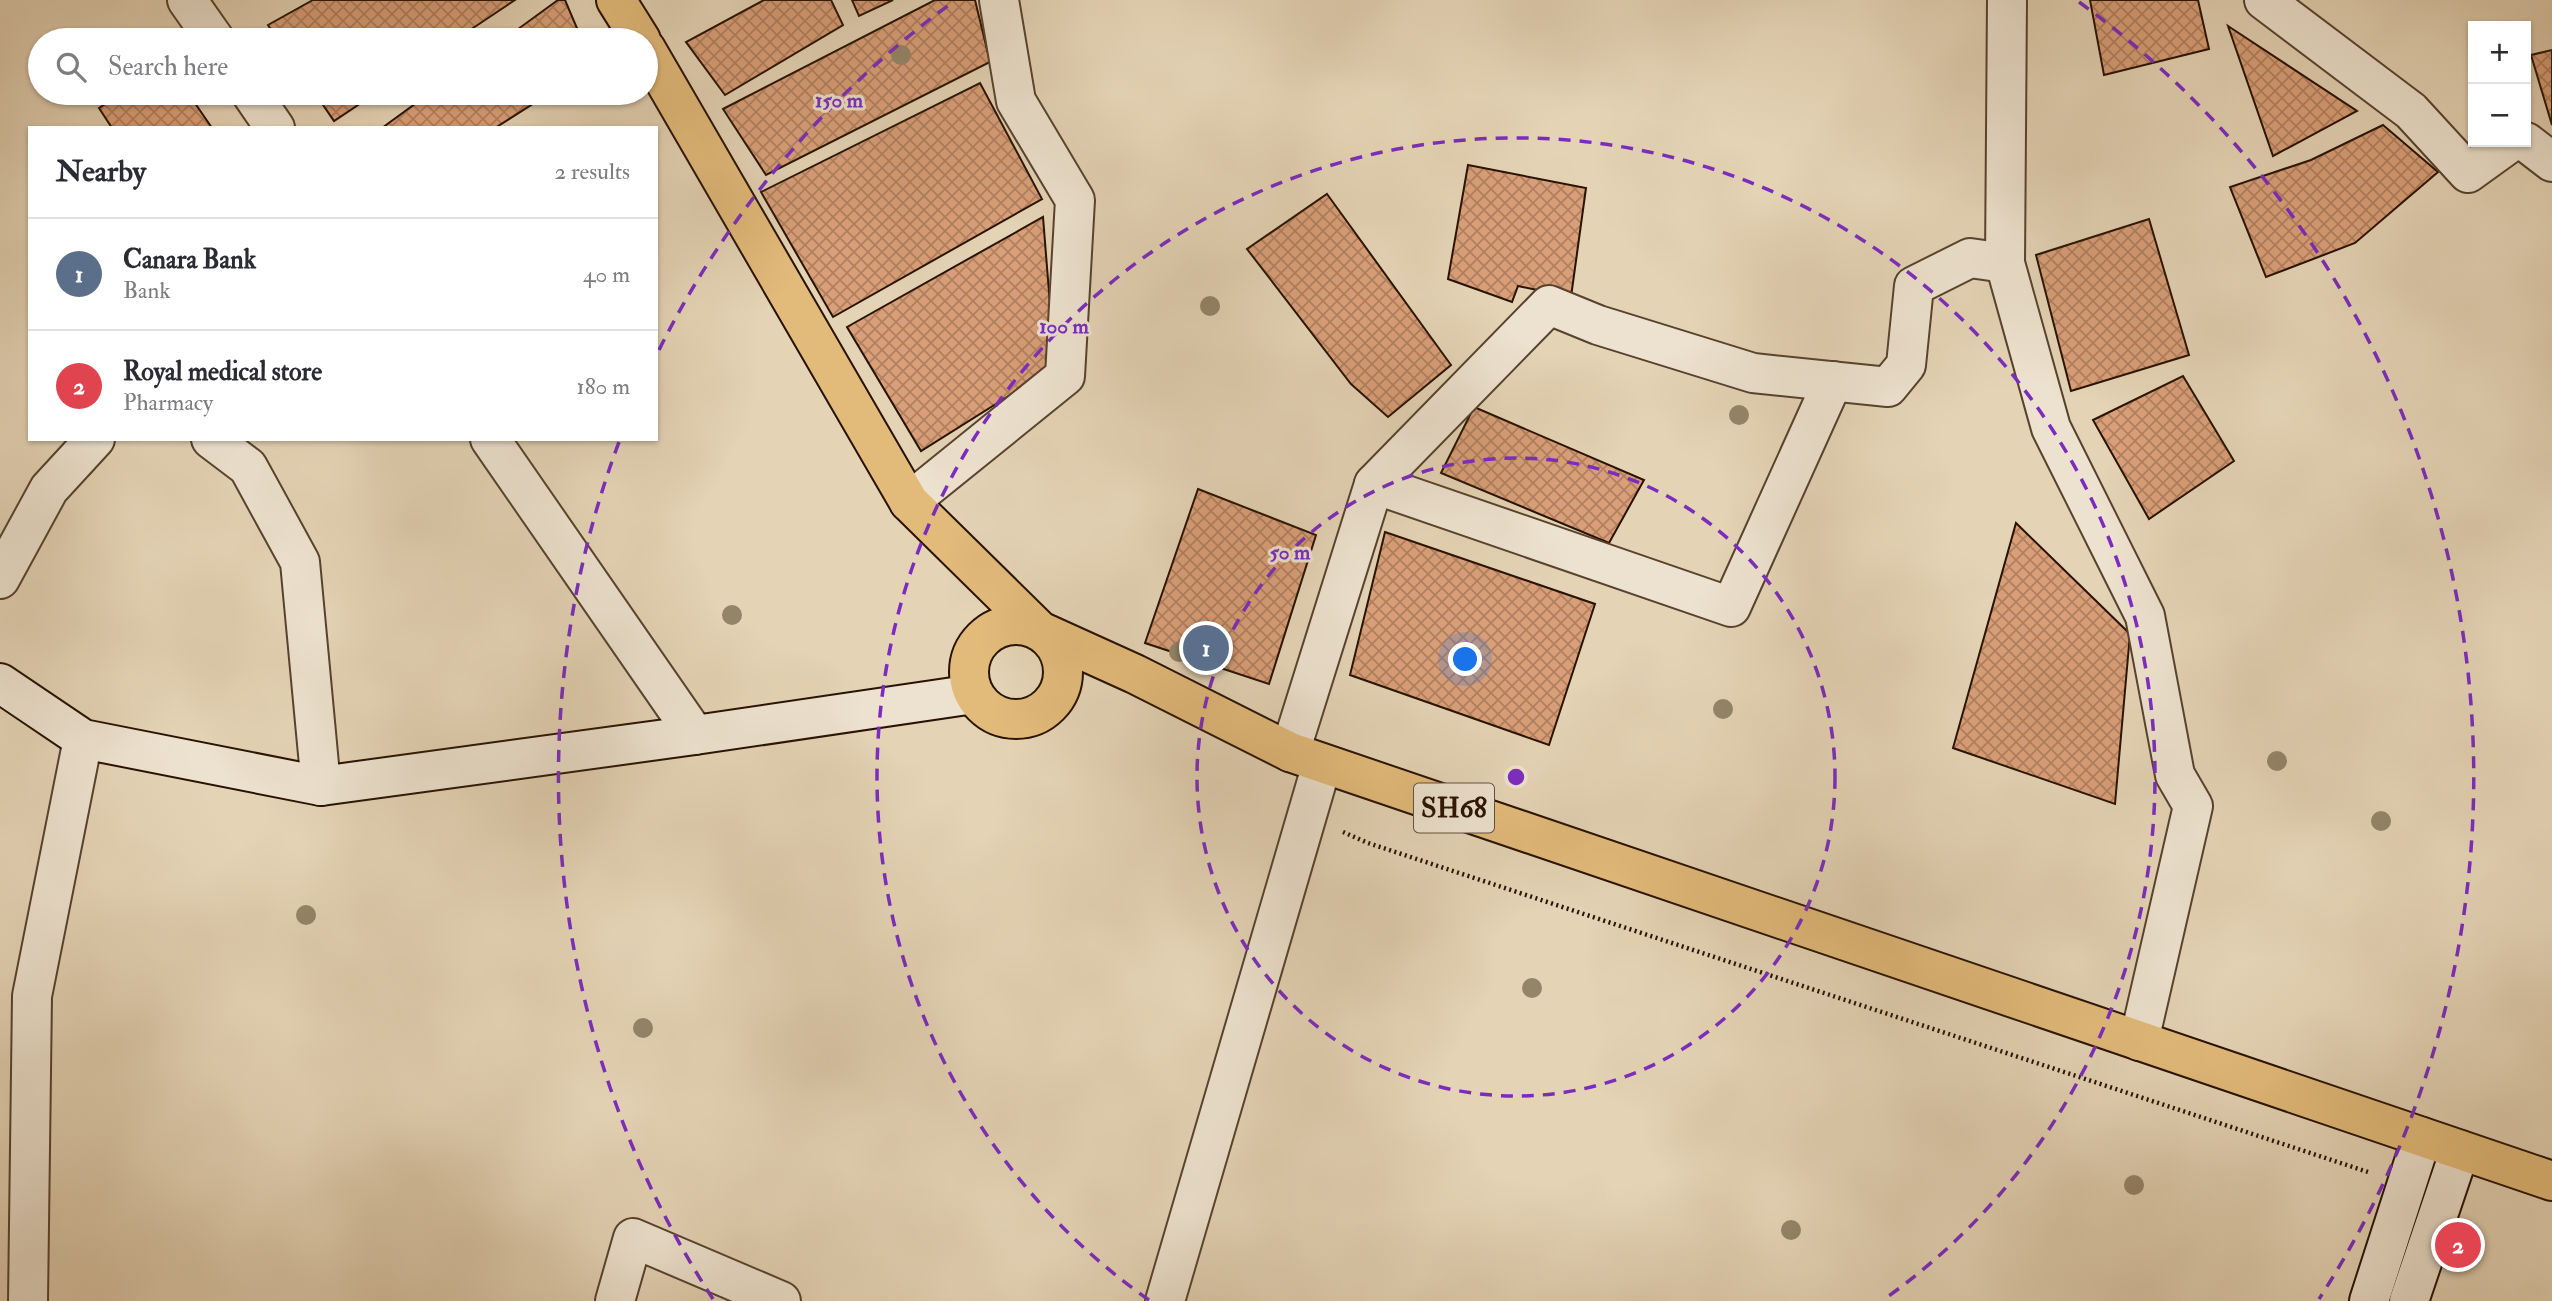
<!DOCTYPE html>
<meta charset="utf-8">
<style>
body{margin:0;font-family:"IM FELL Double Pica",serif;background:#f2f2f3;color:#2b2b33}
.controls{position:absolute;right:21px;top:21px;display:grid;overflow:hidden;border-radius:0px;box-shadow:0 2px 5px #0004}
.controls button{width:63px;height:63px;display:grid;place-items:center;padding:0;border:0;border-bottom:2px solid #e1e1e2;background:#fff;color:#2b2b33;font:35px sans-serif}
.you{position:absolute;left:1466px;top:660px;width:24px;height:24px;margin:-18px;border:5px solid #fff;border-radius:50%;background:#1a73e8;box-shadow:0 0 0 10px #1a73e833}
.badge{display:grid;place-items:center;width:46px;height:46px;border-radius:50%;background:#7c3aed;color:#fff;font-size:23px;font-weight:700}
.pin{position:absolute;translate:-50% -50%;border:4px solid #fff;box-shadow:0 2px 7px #0006}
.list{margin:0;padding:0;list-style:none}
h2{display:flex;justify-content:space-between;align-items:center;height:91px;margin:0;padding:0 28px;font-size:30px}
h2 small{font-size:23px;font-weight:400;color:#7c7c81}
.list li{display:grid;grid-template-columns:46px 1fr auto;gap:21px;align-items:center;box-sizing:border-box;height:112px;padding:0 28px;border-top:2px solid #e1e1e2}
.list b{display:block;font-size:26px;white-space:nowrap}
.list p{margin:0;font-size:23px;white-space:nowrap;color:#7c7c81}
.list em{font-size:23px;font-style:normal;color:#7c7c81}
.icon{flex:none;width:38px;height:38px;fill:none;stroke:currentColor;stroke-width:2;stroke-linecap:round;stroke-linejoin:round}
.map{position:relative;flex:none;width:2552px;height:1301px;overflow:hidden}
.search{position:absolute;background:#fff;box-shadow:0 2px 5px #0004;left:28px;top:28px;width:630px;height:77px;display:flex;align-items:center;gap:18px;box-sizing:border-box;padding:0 24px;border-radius:38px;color:#7c7c81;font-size:26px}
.panel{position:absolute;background:#fff;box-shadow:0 2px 5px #0004;left:28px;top:126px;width:630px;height:315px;border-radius:0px}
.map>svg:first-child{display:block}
</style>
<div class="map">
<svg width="2552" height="1301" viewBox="0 0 2552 1301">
<defs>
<pattern id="building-cross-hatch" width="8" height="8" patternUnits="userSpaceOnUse" patternTransform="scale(1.75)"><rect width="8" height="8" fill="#d99f78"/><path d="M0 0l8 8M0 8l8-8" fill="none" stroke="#b08060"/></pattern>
</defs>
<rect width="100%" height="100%" fill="#e4d3b5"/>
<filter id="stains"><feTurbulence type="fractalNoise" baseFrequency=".00286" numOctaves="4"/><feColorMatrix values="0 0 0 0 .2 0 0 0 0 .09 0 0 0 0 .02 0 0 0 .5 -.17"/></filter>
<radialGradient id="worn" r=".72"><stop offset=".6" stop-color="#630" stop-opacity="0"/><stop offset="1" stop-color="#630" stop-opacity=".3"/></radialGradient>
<g fill="url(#building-cross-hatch)" stroke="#281201" stroke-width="2">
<polygon points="313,0 515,0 455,40 278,40 268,25"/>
<polygon points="558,0 565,0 582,40 503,40"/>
<polygon points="764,0 831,0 843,25 725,95 686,42"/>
<polygon points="852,0 893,0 859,16"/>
<polygon points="935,0 975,0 990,62 766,175 723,109"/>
<polygon points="2090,0 2198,0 2209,49 2104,75"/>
<polygon points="2228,26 2357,111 2273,156"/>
<polygon points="2552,50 2552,125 2531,55"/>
<polygon points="980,83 1042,199 833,317 761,192"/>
<polygon points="122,93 188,93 212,128 112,128 99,108"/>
<polygon points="315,93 376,93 334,121"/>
<polygon points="430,93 550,93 495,128 382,128"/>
<polygon points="2383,125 2438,172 2355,243 2266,277 2230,187 2311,160"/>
<polygon points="1468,165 1586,188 1571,297 1518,286 1512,302 1448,279"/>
<polygon points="1327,194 1451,365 1388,417 1351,384 1247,249"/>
<polygon points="1043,217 1055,367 921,451 847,327"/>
<polygon points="2149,219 2189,355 2071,391 2036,255"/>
<polygon points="2183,376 2234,461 2149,519 2093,420"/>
<polygon points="1474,407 1644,480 1609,543 1441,473"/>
<polygon points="1198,489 1316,535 1269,684 1145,643"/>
<polygon points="2016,523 2130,634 2115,804 1953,748"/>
<polygon points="1385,532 1595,604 1549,745 1350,675"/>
</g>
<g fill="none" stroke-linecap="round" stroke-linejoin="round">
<defs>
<g id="street">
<polyline points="187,0 215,40"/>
<polyline points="2007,0 2005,263 2051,428 2145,616 2175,775 2193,806 2139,1041"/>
<polyline points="2264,0 2411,111 2468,173 2511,142"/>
<polyline points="251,93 275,128"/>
<polyline points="2526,142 2552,162"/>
<polyline points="211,439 248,467 300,562 321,786"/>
<polyline points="490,439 695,735"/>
<polyline points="1374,484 1731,607 1833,381"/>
<polyline points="909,502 1065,376 1075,200 1016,101 999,0"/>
<polyline points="0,579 49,489 95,439"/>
<polyline points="1290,752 1374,484 1549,305 1598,325 1753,373 1888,387 1906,365 1914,286 1970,258 2005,263"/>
<polyline points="28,1301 32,996 83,739"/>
<polyline points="615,1301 633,1238 781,1301"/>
<polyline points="1165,1301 1322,764"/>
</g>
<g id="secondary">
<polyline points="0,683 83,739 321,786 695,735 974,694"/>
<polyline points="2369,1301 2422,1137"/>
<polyline points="2409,1301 2460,1150"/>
</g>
<g id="primary">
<polyline points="616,0 641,40"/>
<polyline points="646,49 909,502 1040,631 1135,674 1290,752 2552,1181"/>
<circle cx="1016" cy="672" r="47"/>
</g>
</defs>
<use href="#street" stroke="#57422e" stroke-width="42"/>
<use href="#secondary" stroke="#281201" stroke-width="42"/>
<use href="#primary" stroke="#281201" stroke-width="42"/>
<polyline stroke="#281201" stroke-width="4.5" stroke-dasharray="2 3.5" stroke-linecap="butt" points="1343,832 1368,843 2368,1172"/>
<use href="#street" stroke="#ede2cf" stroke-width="38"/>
<use href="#secondary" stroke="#ede2cf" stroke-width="38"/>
<use href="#primary" stroke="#e2ba7a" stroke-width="38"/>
</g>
<g fill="#948569">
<circle cx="901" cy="55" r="10"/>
<circle cx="1210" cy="306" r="10"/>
<circle cx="1739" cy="415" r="10"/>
<circle cx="732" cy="615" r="10"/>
<circle cx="1179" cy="652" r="10"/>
<circle cx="1723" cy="709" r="10"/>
<circle cx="2277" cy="761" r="10"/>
<circle cx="2381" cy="821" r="10"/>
<circle cx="306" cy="915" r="10"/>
<circle cx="1532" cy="988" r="10"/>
<circle cx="643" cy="1028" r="10"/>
<circle cx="2134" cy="1185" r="10"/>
<circle cx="1791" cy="1230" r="10"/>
</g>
<g fill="none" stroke="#7b2cbf" stroke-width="3.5" stroke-dasharray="12 9">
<circle cx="1516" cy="777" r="319"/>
<path d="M1149 1300A639 639 0 1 1 1883 1300"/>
<path d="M713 1299A958 958 0 0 1 619 442M659 350A958 958 0 0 1 953 2M2079 2A958 958 0 0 1 2319 1299"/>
</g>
<g text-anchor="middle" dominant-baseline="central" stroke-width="6" stroke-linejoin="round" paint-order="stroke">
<rect fill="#ede2cf" stroke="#63503f" stroke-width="2" x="1414" y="783.5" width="80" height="49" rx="5"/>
<g font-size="28" font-weight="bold" fill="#281201">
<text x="1454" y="808">SH68</text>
</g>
</g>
<circle cx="1516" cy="777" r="10" fill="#7b2cbf" stroke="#ede2cf" stroke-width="3.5"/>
<g font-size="21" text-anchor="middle" font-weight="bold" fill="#7b2cbf" stroke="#ede2cf" stroke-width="6" stroke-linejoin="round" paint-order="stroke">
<text x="839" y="107">150 m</text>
<text x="1064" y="333">100 m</text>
<text x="1290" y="559">50 m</text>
</g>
<rect width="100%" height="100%" filter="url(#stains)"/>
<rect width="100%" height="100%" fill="url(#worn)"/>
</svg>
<div class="controls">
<button>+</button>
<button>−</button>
</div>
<div class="you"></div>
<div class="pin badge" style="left:1206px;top:648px;background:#5c6f8a">1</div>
<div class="pin badge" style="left:2458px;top:1245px;background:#e0444e">2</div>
<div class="search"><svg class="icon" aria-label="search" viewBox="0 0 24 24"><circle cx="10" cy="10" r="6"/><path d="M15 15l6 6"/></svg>Search here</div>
<section class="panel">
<h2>Nearby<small>2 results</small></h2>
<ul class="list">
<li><span class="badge" style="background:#5c6f8a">1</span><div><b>Canara Bank</b><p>Bank</p></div><em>40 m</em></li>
<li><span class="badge" style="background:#e0444e">2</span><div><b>Royal medical store</b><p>Pharmacy</p></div><em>180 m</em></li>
</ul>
</section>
</div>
